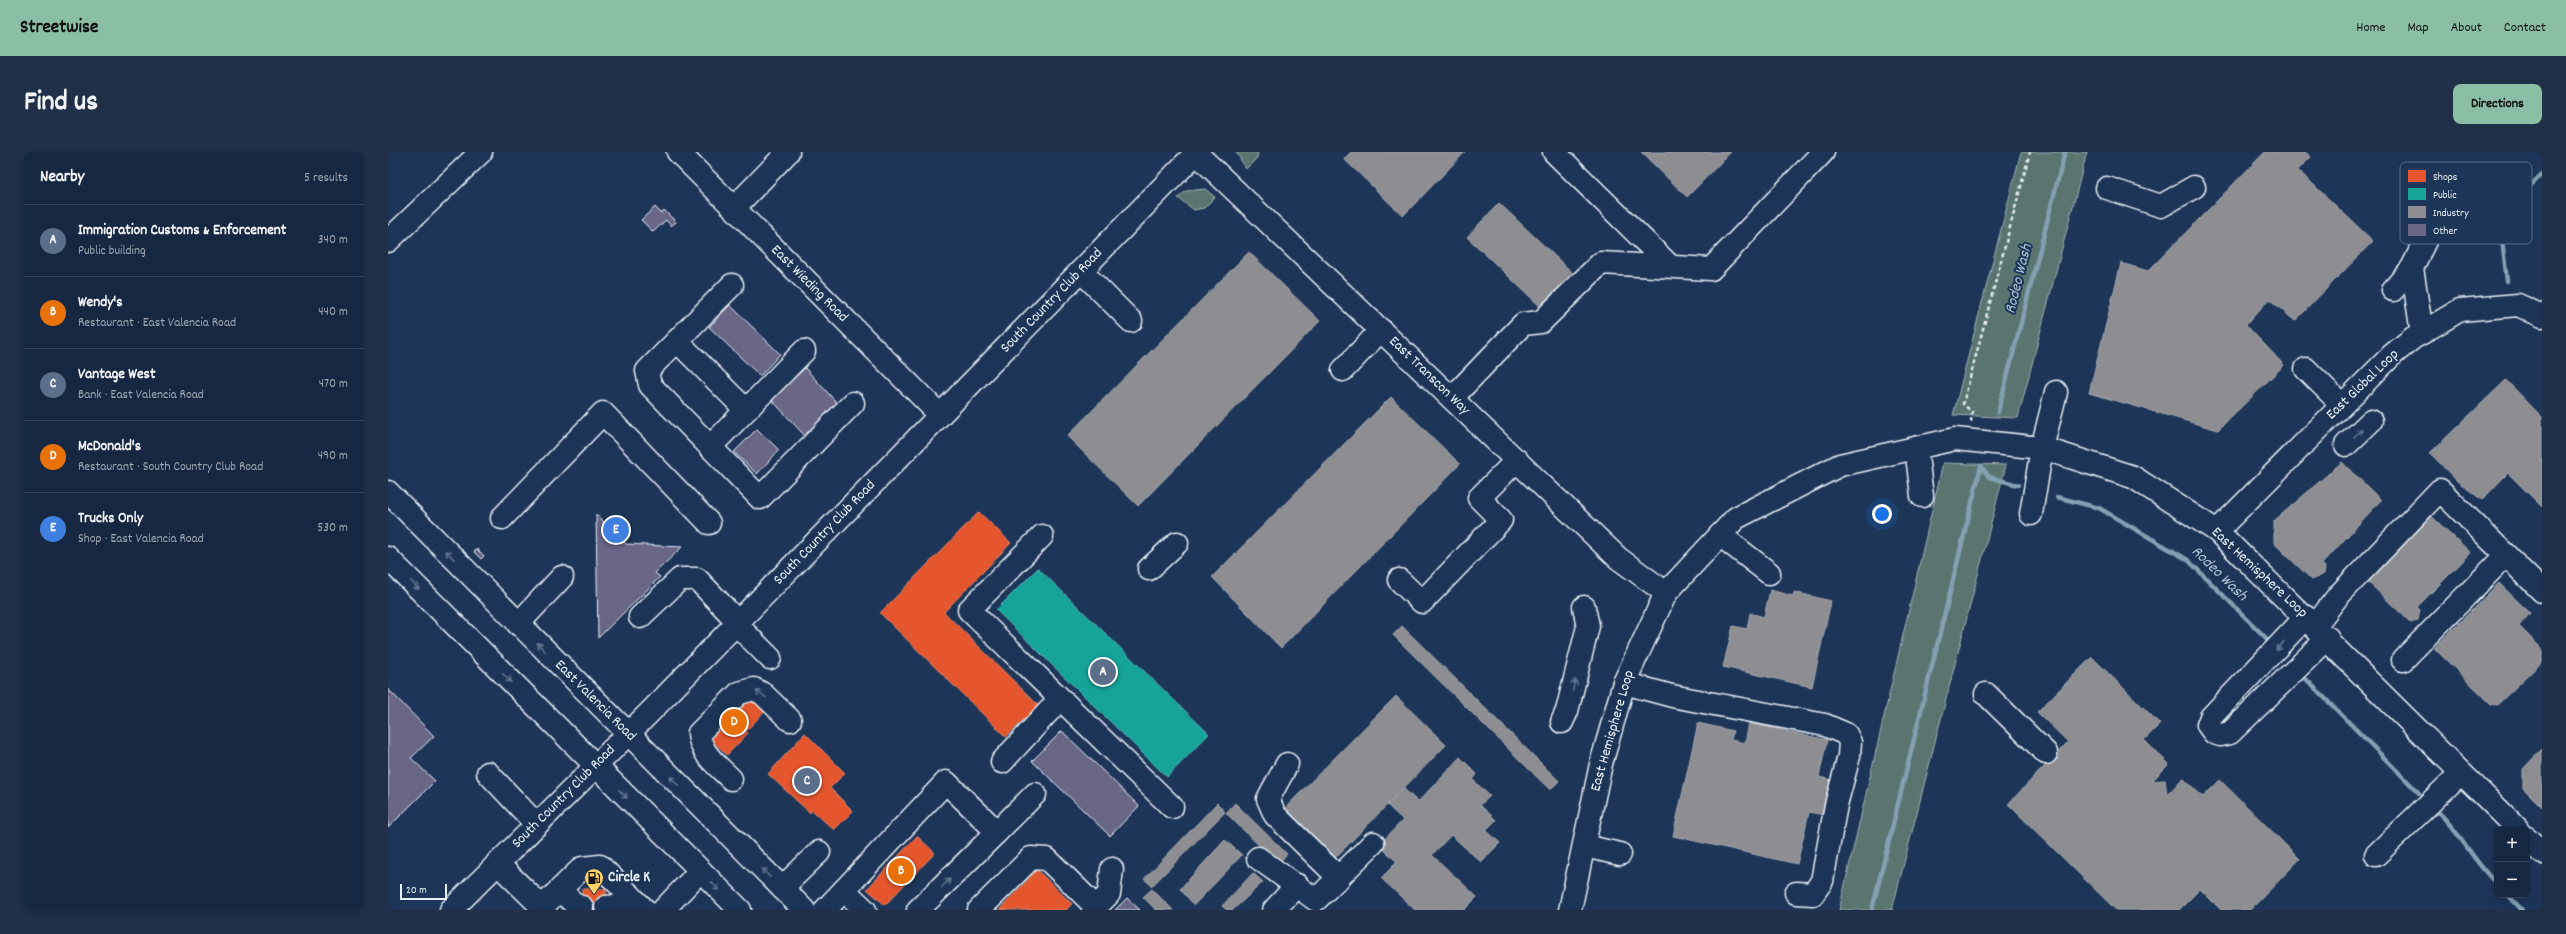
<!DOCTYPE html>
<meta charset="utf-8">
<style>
body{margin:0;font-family:Dekko,sans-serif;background:#1f3048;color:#f1f3f6}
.controls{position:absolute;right:12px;bottom:12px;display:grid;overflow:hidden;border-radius:8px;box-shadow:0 2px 10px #0003}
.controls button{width:36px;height:36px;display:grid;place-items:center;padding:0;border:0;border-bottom:1px solid #35445a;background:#162841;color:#f1f3f6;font:20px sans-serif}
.scale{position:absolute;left:12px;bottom:10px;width:47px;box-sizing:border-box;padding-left:4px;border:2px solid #e8f1f8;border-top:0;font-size:11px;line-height:14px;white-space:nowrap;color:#e8f1f8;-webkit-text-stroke:3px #1d3557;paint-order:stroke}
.you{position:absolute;left:1494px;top:362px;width:14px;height:14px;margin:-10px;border:3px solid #fff;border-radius:50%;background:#1a73e8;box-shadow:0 0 0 6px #1a73e833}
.badge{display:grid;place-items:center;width:26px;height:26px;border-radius:50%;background:#8abfa5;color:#fff;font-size:13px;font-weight:700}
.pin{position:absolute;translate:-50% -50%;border:2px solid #fff;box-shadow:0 1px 4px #0006}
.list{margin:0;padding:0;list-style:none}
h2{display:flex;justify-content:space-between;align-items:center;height:52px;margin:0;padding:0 16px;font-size:17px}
h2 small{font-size:13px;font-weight:400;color:#9ea6b1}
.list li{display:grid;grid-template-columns:26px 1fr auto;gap:12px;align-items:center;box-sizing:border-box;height:72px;padding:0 16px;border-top:1px solid #35445a}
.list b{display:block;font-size:15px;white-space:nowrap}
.list p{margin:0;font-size:13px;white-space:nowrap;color:#9ea6b1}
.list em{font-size:13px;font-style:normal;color:#9ea6b1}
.map{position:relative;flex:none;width:2154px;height:758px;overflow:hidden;border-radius:8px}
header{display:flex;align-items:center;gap:24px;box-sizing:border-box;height:56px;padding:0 20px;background:#8abfa5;color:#111}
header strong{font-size:19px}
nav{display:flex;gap:22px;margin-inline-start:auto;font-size:14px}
.intro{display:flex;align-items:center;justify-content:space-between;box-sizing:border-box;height:96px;padding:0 24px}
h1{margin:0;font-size:28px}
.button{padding:10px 18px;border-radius:8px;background:#8abfa5;color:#111;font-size:14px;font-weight:700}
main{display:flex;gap:24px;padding:0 24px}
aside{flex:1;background:#162841;border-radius:8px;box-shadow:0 2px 10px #0003}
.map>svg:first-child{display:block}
</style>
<header>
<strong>Streetwise</strong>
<nav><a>Home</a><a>Map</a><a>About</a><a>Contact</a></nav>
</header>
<div class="intro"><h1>Find us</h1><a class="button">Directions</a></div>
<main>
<aside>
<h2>Nearby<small>5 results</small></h2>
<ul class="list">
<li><span class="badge" style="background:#5c6f8a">A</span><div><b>Immigration Customs &amp; Enforcement</b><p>Public building</p></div><em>340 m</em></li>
<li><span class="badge" style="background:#e8710a">B</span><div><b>Wendy's</b><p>Restaurant · East Valencia Road</p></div><em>440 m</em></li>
<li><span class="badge" style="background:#5c6f8a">C</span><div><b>Vantage West</b><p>Bank · East Valencia Road</p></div><em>470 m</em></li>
<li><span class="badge" style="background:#e8710a">D</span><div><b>McDonald's</b><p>Restaurant · South Country Club Road</p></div><em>490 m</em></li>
<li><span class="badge" style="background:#3f7fe0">E</span><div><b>Trucks Only</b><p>Shop · East Valencia Road</p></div><em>530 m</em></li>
</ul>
</aside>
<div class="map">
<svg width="2154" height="758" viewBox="0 0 2154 758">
<rect width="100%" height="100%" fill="#1d3557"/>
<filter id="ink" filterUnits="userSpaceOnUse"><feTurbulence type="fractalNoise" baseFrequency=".025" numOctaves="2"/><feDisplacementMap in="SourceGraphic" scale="8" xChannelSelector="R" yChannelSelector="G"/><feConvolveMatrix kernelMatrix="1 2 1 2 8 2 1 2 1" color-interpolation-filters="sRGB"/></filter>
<g filter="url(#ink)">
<g fill="#5a7470" stroke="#a1b2b4">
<polygon points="848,0 870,0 869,6 858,17"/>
<polygon points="1633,0 1699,0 1630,266 1565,263"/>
<polygon points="817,37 827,45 816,56 806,58 790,46 798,39"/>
<polygon points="1555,311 1618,313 1504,758 1451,758"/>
</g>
<g fill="#e4572e" stroke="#e5856b">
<polygon points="591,360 623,391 556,460 650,553 618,585 492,461"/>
<polygon points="359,542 377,559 358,579 360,581 339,603 315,580"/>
<polygon points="417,581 457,621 442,636 465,659 446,678 424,658 422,661 380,622"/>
<polygon points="529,684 547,701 497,753 479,737"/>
<polygon points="649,718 684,752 678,758 611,758"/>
<rect x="194" y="737" width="24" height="21"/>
</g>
<polygon fill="#17a398" stroke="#56bab5" points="650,416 821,582 779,625 608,458"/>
<g fill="#8d8d92" stroke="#a8abb1">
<polygon points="963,0 1077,0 1015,64 956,7"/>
<polygon points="1253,0 1343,0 1299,45"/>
<polygon points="1877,0 1917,0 1923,5 1910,18 1985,89 1907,169 1881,147 1858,173 1896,213 1830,278 1701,241 1733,111 1760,119"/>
<polygon points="1111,51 1189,125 1157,159 1079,85"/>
<polygon points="861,100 932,169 750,354 679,284"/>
<polygon points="2118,228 2154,265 2154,355 2120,321 2094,348 2069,329 2042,301"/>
<polygon points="1003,245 1072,312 893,496 824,425"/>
<polygon points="1954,310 1993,348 1934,412 1937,415 1936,422 1924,428 1886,391 1886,369"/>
<polygon points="2038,359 2083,401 2029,455 2032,458 2030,468 2022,470 1977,427"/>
<polygon points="2111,431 2142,461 2131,474 2154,497 2154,510 2109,553 2103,552 2046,496"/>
<polygon points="1382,438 1405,444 1406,440 1443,449 1424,535 1335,515 1345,474 1359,477 1362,461 1376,465"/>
<polygon points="1014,474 1171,629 1162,638 1005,483"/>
<polygon points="1704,505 1772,572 1756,588 1781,612 1764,629 1777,628 1779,643 1795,626 1815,645 1832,628 1912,707 1862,758 1833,758 1812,737 1791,758 1728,758 1620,652 1680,590 1649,560"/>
<polygon points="1008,544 1058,593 946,707 896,657"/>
<polygon points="1310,571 1345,579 1343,588 1357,591 1361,571 1439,588 1431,625 1449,629 1441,664 1421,660 1409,712 1285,684"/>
<polygon points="2154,597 2154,655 2135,636 2135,617"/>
<polygon points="1072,605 1089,622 1085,628 1102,644 1092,653 1108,668 1098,678 1112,691 1093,710 1063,683 1044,703 1089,745 1076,758 1027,758 993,726 1009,710 991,693 1015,668 999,653 1015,636 1030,650"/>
<polygon points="829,651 837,660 764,734 756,727"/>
<polygon points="847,651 899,702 890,712 838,661"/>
<polygon points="837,688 854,703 806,753 792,737"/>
<polygon points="865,721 875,730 845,758 839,758 834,754"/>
<polygon points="764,737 785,758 768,758 755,745"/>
</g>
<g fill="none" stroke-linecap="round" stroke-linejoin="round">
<g stroke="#83a1b3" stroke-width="4.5">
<polyline points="2119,129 2112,71 2129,47 2154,22"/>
<polyline points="1610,260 1677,0"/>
<polyline points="1593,314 1601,325 1630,333"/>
<polyline points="1669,345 1711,356 1800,408 1881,489"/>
<polyline points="1914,523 2031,641"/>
<path d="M2050,660C2073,681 2086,711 2109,732"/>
<polyline points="2120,743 2134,758"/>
<polyline points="1484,758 1593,314"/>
</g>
</g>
<g fill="#696686" stroke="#e8f1f8">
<polygon points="267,55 273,61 276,58 288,70 283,74 278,68 265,80 253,68"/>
<polygon points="342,153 392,202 372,224 321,175"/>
<polygon points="417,216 451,253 417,284 383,247"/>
<polygon points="369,277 391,298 369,322 346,300"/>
<polygon points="208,362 238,392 294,395 267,421 272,425 210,486"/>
<polygon points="89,397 96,404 93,407 86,400"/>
<polygon points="0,537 46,584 23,606 47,629 0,676"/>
<polygon points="674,579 751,654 722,684 644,609"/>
<polygon points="739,746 752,758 727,758"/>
</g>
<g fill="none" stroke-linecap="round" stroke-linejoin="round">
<defs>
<g id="minor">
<polyline points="290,0 552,263"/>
<polyline points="1166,0 1282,114"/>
<polyline points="808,1 1230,406 1278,441"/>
<polyline points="1719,36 1773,54 1806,35"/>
<polyline points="346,56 400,0"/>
<polyline points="0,89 93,0"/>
<polyline points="2024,116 2034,181"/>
<polyline points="694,120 743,169"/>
<polyline points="344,133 259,219 262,233 372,346 465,251"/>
<polyline points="2005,138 2024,116 2037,89 2026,77"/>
<polyline points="289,189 358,258"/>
<polyline points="1918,217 1954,253"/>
<polyline points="955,218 993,178"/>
<polyline points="1064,246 1135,172 1153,170 1213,111 1323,117 1435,0"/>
<polyline points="1958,293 1983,269"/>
<polyline points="322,295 416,199"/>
<polyline points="1528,296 1534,344"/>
<polyline points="1643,362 1654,296 1668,240"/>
<polyline points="114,366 215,261 321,371"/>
<polyline points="1829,379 2004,203 2025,186 2072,158 2130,153 2154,164"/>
<polyline points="1332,383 1381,421"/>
<polyline points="654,384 581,458 784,655"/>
<polyline points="761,417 789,391"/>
<polyline points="1011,428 1034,450 1113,368 1091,346 1129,308"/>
<polyline points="252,465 292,427 309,427 350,470"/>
<polyline points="1918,465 1823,565 1820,573 1826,581 1832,583 1842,581 1940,486"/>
<polyline points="130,472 174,425"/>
<polyline points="348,472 382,506"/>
<polyline points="1927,474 1950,444 2052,338 2154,439"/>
<polyline points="2015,508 2118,403"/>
<polyline points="1236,531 1284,544 1437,573 1458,582 1462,590 1461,604 1448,653 1434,729 1425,742 1408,741"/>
<polyline points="1598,542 1658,601"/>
<polyline points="1174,570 1179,559 1200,474 1196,455"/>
<polyline points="614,610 672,547"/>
<polyline points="899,612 880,647 887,663 951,726"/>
<polyline points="100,621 148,672"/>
<path d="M343,627C329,613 312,601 311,581L351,541L366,537L375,542L402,568"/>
<polyline points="609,680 647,642"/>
<polyline points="2139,686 2154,701"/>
<polyline points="1196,694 1232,702"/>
<polyline points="1988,703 2073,621"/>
<polyline points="870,706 928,748 985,691"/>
<polyline points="109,711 157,758"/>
<polyline points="394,736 431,700"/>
<polyline points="172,738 190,755 194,755"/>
<polyline points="456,738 477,758"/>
<polyline points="154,755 194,716 212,714 257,758"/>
<polyline points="218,755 231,754 243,744"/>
<polyline points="63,758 261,561 809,0"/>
<polyline points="275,758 312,719"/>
<polyline points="437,758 558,630 609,680 530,758"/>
<polyline points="591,758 643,706 659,707 708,755"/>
<polyline points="705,758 721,742 724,717"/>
<polyline points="886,758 909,733"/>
<polyline points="1182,758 1213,612 1236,531 1278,441 1348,366 1452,313 1567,287 1654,296 1745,325 1829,379 2130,677"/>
</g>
<g id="major">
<polyline points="0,340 416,758"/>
<polyline points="0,406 352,758"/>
</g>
</defs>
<use href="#minor" stroke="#e8f1f8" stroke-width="25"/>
<use href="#major" stroke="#e8f1f8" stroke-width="25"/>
<polyline stroke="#e8f1f8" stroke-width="2.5" stroke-dasharray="4 3" stroke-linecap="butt" points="1583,270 1584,260 1575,252 1642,0"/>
<use href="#minor" stroke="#1d3557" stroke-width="22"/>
<use href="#major" stroke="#1d3557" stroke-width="22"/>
</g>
<defs><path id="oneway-shaft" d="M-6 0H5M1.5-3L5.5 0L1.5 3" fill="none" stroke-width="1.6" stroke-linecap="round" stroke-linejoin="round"/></defs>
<g stroke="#64778f">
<use href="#oneway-shaft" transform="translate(1970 281) rotate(-45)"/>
<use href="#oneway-shaft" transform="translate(62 403) rotate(-135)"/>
<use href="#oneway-shaft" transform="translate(27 433) rotate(45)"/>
<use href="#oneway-shaft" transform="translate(1892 494) rotate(133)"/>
<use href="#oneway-shaft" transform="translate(153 495) rotate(-135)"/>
<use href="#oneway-shaft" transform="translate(119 526) rotate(45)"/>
<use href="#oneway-shaft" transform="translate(1186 533) rotate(-77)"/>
<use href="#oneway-shaft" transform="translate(373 542) rotate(-145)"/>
<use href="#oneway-shaft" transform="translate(286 629) rotate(-135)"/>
<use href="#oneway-shaft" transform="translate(235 642) rotate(45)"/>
<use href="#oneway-shaft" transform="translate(378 721) rotate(-135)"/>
<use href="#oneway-shaft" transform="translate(558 731) rotate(-45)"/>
<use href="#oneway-shaft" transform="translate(327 734) rotate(45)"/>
</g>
</g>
<defs>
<symbol id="fuel-pin" viewBox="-11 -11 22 30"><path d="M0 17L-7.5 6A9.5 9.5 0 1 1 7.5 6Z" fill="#ffd166" stroke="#1d3557"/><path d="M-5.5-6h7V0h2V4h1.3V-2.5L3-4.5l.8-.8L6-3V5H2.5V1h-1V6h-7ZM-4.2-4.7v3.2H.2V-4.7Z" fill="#111"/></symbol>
</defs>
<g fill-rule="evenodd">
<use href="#fuel-pin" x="195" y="715" width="22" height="30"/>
</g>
<g text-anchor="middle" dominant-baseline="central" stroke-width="4" stroke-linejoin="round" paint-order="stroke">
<g font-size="15" fill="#e8f1f8" stroke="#1d3557">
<text transform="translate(421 132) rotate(45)">East Wieding Road</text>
<text transform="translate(664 149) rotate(-46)">South Country Club Road</text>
<text transform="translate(1041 224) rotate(44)">East Transcon Way</text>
<text transform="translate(1975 233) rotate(-44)">East Global Loop</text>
<text transform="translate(437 381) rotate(-46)">South Country Club Road</text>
<text transform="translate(1871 421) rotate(43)">East Hemisphere Loop</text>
<text transform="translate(207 549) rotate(45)">East Valencia Road</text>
<text transform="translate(1225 579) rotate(-74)">East Hemisphere Loop</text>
<text transform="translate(176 645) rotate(-45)">South Country Club Road</text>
</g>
<g font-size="15" font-weight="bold" fill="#e8f1f8" stroke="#1d3557" text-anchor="start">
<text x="220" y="726">Circle K</text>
</g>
<g font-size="16" font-style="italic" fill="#adc2d0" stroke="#1d3557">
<text transform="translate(1631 127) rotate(-76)">Rodeo Wash</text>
<text transform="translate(1831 422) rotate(44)">Rodeo Wash</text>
</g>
</g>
<rect x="2012" y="10" width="132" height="82" rx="6" fill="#1d3557" stroke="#5a6d87" stroke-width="1"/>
<rect x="2020" y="18" width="18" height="12" fill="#e4572e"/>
<rect x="2020" y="36" width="18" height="12" fill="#17a398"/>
<rect x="2020" y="54" width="18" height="12" fill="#8d8d92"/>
<rect x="2020" y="72" width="18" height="12" fill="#696686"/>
<g font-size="11" fill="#e8f1f8">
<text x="2045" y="28">Shops</text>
<text x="2045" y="46">Public</text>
<text x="2045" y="64">Industry</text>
<text x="2045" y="82">Other</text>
</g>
</svg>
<div class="controls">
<button>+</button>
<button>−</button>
</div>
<div class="scale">20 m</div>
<div class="you"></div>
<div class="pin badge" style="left:715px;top:520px;background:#5c6f8a">A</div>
<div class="pin badge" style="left:513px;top:719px;background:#e8710a">B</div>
<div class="pin badge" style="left:419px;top:629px;background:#5c6f8a">C</div>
<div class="pin badge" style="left:346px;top:570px;background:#e8710a">D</div>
<div class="pin badge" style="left:228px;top:378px;background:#3f7fe0">E</div>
</div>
</main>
